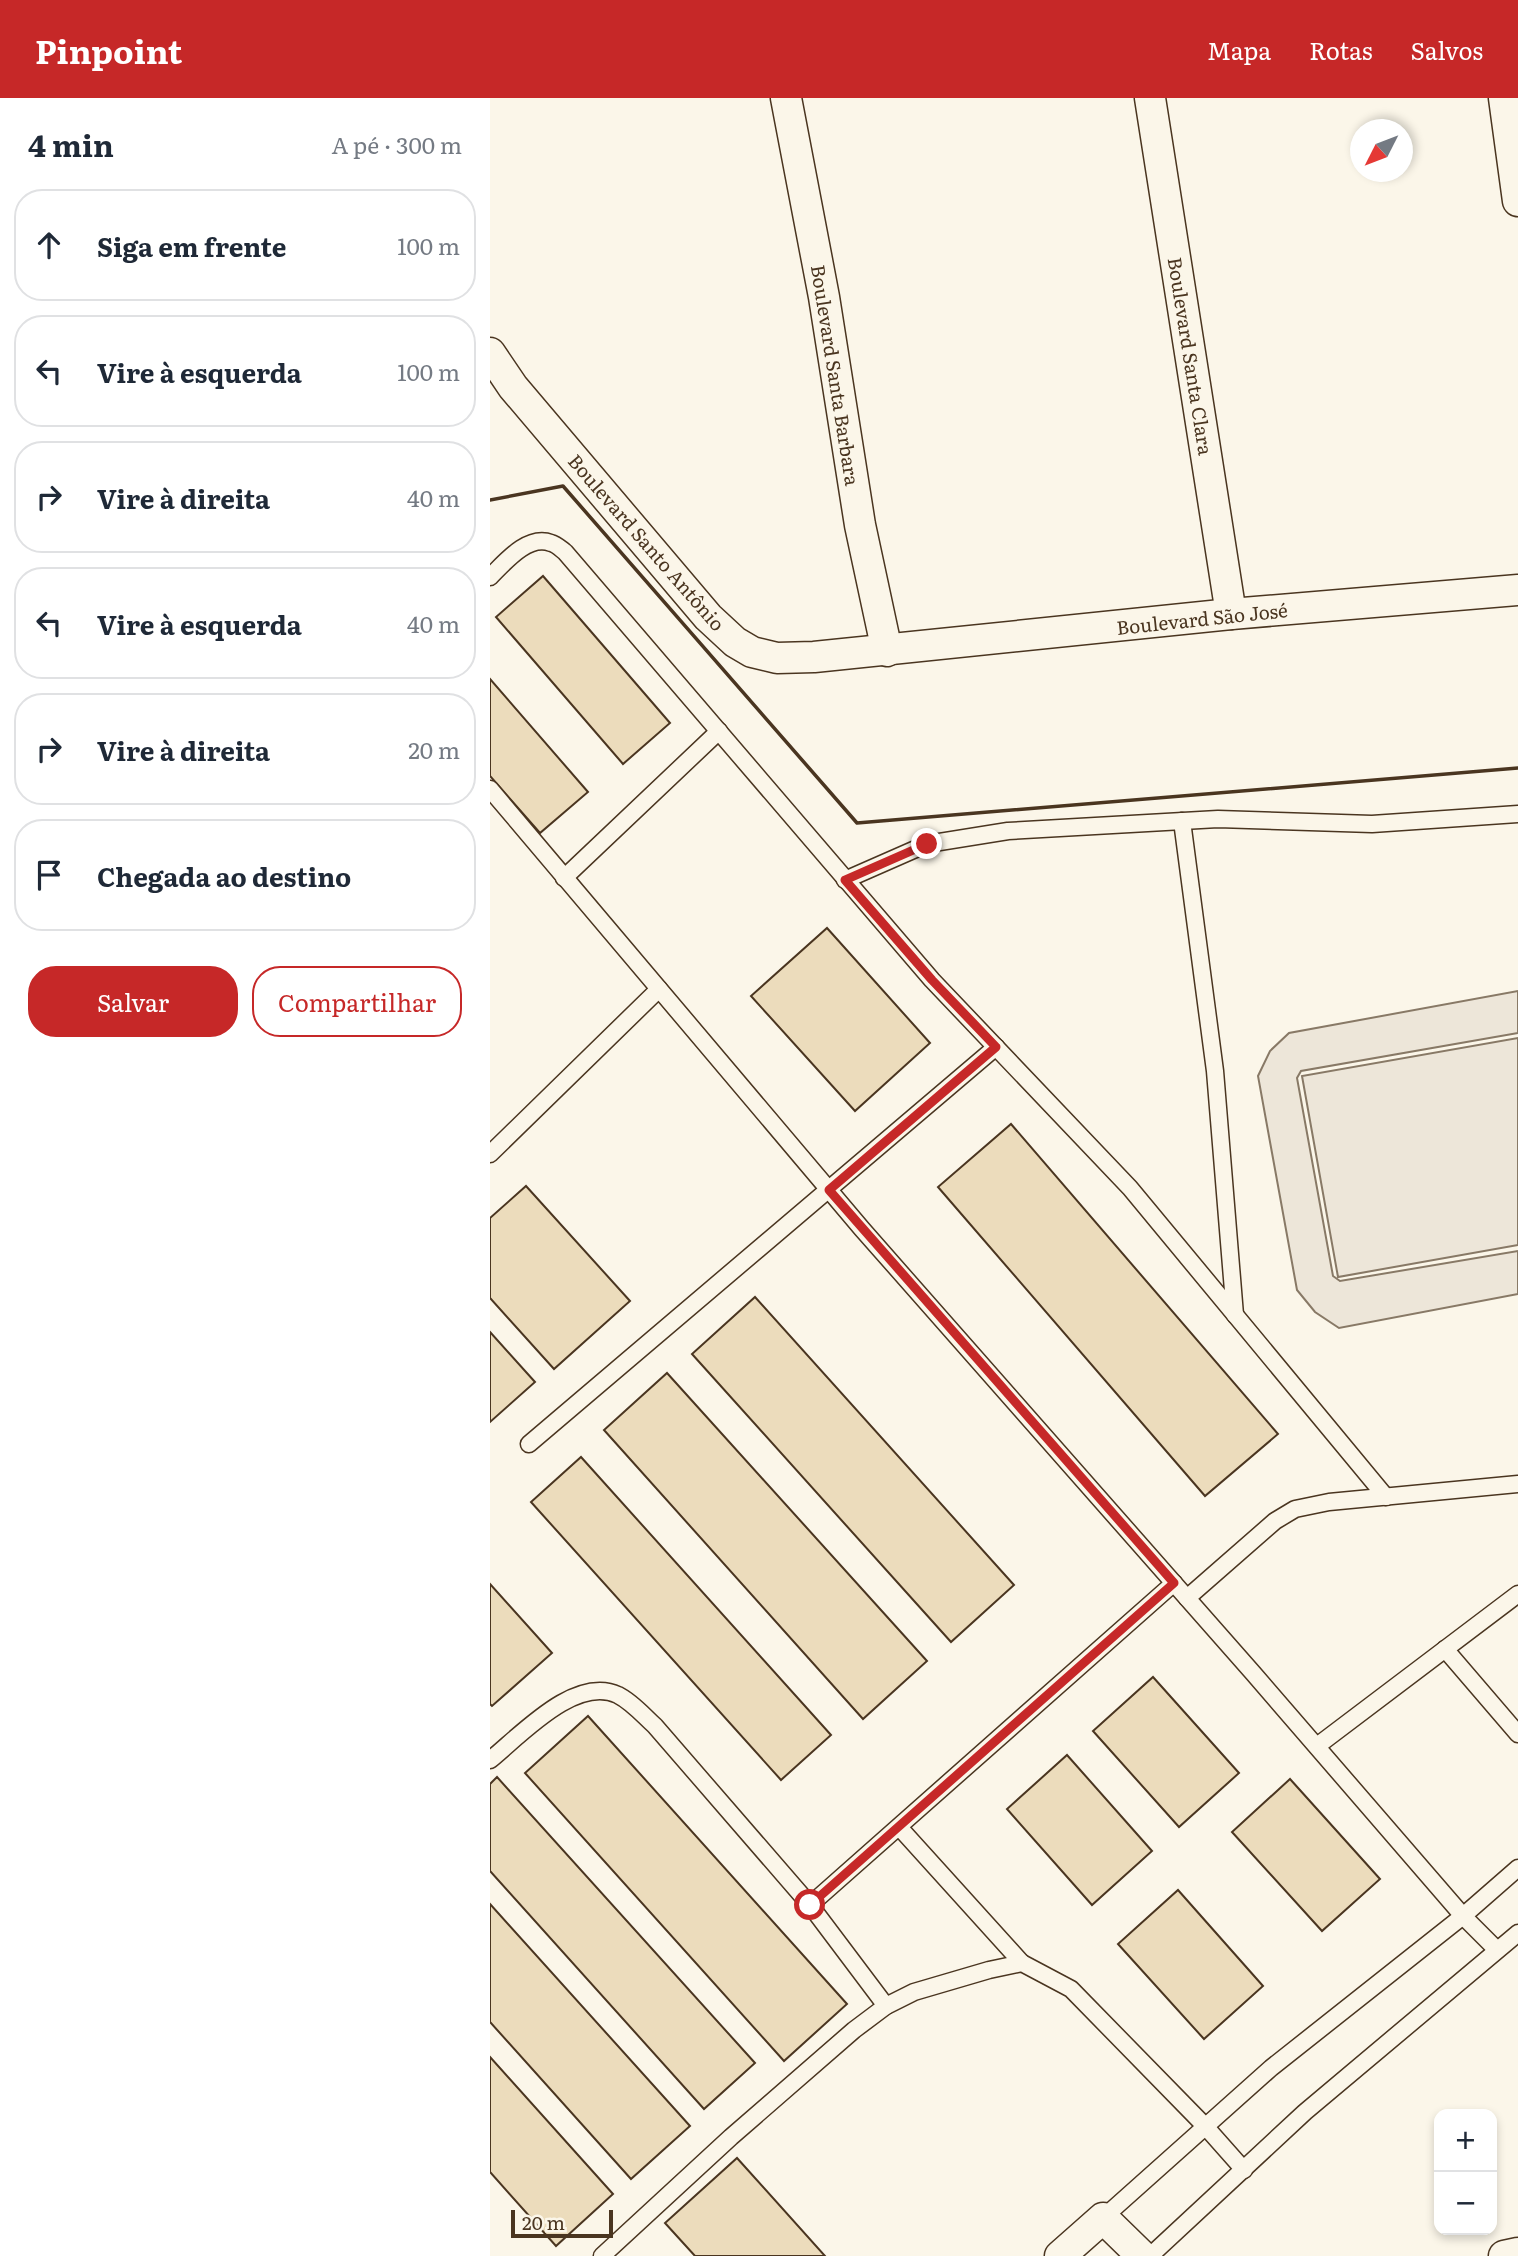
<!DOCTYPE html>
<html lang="pt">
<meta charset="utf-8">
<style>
body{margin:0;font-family:Literata,serif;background:#f2f2f3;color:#1f2937}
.controls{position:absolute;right:21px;bottom:21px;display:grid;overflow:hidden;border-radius:14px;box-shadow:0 4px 10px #0003}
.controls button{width:63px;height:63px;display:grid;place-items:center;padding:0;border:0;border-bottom:2px solid #e0e1e3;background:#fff;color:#1f2937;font:35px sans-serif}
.compass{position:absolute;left:860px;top:21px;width:63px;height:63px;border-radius:50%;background:#fff;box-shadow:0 4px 10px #0003;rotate:228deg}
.scale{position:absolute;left:21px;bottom:18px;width:102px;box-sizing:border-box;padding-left:7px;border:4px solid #4a3520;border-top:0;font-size:19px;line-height:24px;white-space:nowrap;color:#4a3520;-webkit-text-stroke:5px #fbf6e9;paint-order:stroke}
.stop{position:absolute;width:21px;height:21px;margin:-16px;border:5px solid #c62828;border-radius:50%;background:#fff}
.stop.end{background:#c62828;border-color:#fff;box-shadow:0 2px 7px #0008}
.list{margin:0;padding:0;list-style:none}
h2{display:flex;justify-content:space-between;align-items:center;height:91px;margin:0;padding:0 28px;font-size:30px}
h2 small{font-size:23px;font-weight:400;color:#747a83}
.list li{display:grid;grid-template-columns:46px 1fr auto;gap:21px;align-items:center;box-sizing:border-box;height:112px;margin:0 14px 14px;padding:0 14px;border:2px solid #e0e1e3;border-radius:28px}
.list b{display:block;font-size:26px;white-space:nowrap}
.list em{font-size:23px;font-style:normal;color:#747a83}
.actions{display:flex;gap:14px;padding:21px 28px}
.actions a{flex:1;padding:16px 0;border:2px solid #c62828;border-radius:28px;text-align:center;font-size:24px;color:#c62828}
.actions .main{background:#c62828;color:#fff}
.icon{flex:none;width:38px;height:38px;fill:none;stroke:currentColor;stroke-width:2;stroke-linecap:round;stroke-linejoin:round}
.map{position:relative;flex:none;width:1028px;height:2158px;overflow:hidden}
header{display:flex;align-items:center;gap:42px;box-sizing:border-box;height:98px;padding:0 35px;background:#c62828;color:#fff}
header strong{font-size:33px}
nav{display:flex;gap:38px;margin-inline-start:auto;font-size:24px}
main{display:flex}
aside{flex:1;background:#fff}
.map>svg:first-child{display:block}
</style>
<header>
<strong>Pinpoint</strong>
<nav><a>Mapa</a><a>Rotas</a><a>Salvos</a></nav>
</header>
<main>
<aside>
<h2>4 min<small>A pé · 300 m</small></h2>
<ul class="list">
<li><svg class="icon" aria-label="ahead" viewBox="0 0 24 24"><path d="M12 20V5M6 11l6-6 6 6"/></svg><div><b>Siga em frente</b></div><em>100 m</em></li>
<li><svg class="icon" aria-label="left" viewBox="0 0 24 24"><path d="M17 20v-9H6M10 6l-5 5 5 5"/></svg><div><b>Vire à esquerda</b></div><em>100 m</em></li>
<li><svg class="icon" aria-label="right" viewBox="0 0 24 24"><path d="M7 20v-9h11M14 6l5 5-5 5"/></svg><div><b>Vire à direita</b></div><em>40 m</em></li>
<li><svg class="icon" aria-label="left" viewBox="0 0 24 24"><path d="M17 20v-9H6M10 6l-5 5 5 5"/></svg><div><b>Vire à esquerda</b></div><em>40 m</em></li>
<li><svg class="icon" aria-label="right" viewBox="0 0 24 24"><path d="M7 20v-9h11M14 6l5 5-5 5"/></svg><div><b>Vire à direita</b></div><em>20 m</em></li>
<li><svg class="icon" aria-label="arrive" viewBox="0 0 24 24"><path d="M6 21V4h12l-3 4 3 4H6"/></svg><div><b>Chegada ao destino</b></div></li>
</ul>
<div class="actions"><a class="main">Salvar</a><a>Compartilhar</a></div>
</aside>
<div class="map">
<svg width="1028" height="2158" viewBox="0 0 1028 2158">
<rect width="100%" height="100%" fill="#fbf6e9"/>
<g fill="#ede6d9" stroke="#887966" stroke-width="2">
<polygon points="1028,893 1028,935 811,973 807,980 843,1178 850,1183 1028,1153 1028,1196 849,1230 825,1214 807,1192 768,978 780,953 799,935"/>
<polygon points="1028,940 1028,1147 848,1179 812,978"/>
</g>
<g fill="#ecdcbc" stroke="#4a3520" stroke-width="2">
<polygon points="53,478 180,625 133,666 6,519"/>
<polygon points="0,581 98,694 50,735 0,678"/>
<polygon points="337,830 440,945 365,1013 261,898"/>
<polygon points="521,1026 788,1336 715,1398 448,1089"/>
<polygon points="36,1088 140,1203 64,1271 0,1200 0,1120"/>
<polygon points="265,1199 524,1487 461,1544 202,1256"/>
<polygon points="0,1234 45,1284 0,1324"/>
<polygon points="177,1275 437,1563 373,1621 114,1332"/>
<polygon points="91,1359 341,1637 291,1682 41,1404"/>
<polygon points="0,1486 62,1555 2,1608 0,1606"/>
<polygon points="663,1579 749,1675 689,1729 603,1633"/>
<polygon points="98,1618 357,1906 294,1963 35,1675"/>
<polygon points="577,1657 662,1753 602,1807 517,1711"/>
<polygon points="7,1679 265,1965 214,2011 0,1773 0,1686"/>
<polygon points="800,1681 890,1781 832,1833 742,1734"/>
<polygon points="688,1792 773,1888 714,1941 628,1846"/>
<polygon points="0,1806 200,2028 141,2081 0,1924"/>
<polygon points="0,1959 123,2096 66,2148 0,2074"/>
<polygon points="247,2060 335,2158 205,2158 175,2125"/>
</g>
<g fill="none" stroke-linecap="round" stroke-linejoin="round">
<defs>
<g id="lane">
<path d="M0,479C15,464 38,436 61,445C66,446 71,451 75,454L442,882L640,1090L896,1399"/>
<polyline points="0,691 372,1131 763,1575 973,1818 1007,1852"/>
<polyline points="692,723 725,973 745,1217"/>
<polyline points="74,780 229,633"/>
<polyline points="355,782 437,746 518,733 728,721 882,726 1028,716"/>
<polyline points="0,1056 169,891"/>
<polyline points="39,1346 506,949"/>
<polyline points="697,1500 785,1423 805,1411 839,1404 1028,1386"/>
<polyline points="955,1551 1028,1636"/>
<polyline points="827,1648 1028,1496"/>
<path d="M0,1662C30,1638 85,1577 128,1597C142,1604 153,1617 165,1628L320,1807L396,1908"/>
<polyline points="409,1729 532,1865"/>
<polyline points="320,1807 684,1485"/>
<polyline points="613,2120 781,1970 973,1818 1028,1770"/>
<polyline points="112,2158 241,2039 364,1932 396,1908 424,1894 499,1872 532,1865 581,1891 715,2028 754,2072"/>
<polyline points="660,2158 815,2014 1028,1835"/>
</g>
<g id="street">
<polyline points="296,0 334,199 370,427 397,553"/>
<polyline points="660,0 741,516"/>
<polyline points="1014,0 1028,103"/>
<polyline points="0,255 23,289 218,519 245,544 262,554 287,560 324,559 741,516 1028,492"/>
<polyline points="570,2158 613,2120 652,2158"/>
<polyline points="1014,2158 1028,2155"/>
</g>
</defs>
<use href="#lane" stroke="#4a3520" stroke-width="19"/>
<use href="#street" stroke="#4a3520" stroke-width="33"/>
<use href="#lane" stroke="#fbf6e9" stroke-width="16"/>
<use href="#street" stroke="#fbf6e9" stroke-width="30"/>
<polyline stroke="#4a3520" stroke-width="3.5" points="0,402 73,388 367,725 1028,670"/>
</g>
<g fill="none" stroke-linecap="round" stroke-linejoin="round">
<polyline stroke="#c62828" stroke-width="9" points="320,1807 684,1485 339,1092 506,949 442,882 355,782 437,746"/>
</g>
<g text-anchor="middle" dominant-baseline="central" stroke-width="5" stroke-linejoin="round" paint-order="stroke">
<g font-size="19" fill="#4a3520" stroke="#fbf6e9">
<text transform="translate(701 258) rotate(81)">Boulevard Santa Clara</text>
<text transform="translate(346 277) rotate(81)">Boulevard Santa Barbara</text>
<text transform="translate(157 444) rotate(49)">Boulevard Santo Antônio</text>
<text transform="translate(712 520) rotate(-6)">Boulevard São José</text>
</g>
</g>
</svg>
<div class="controls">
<button>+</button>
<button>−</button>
</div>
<svg class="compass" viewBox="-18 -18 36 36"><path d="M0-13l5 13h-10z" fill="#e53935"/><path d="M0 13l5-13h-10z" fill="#747a83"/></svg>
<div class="scale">20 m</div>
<div class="stop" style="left:320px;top:1807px"></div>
<div class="stop end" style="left:437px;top:746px"></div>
</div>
</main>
